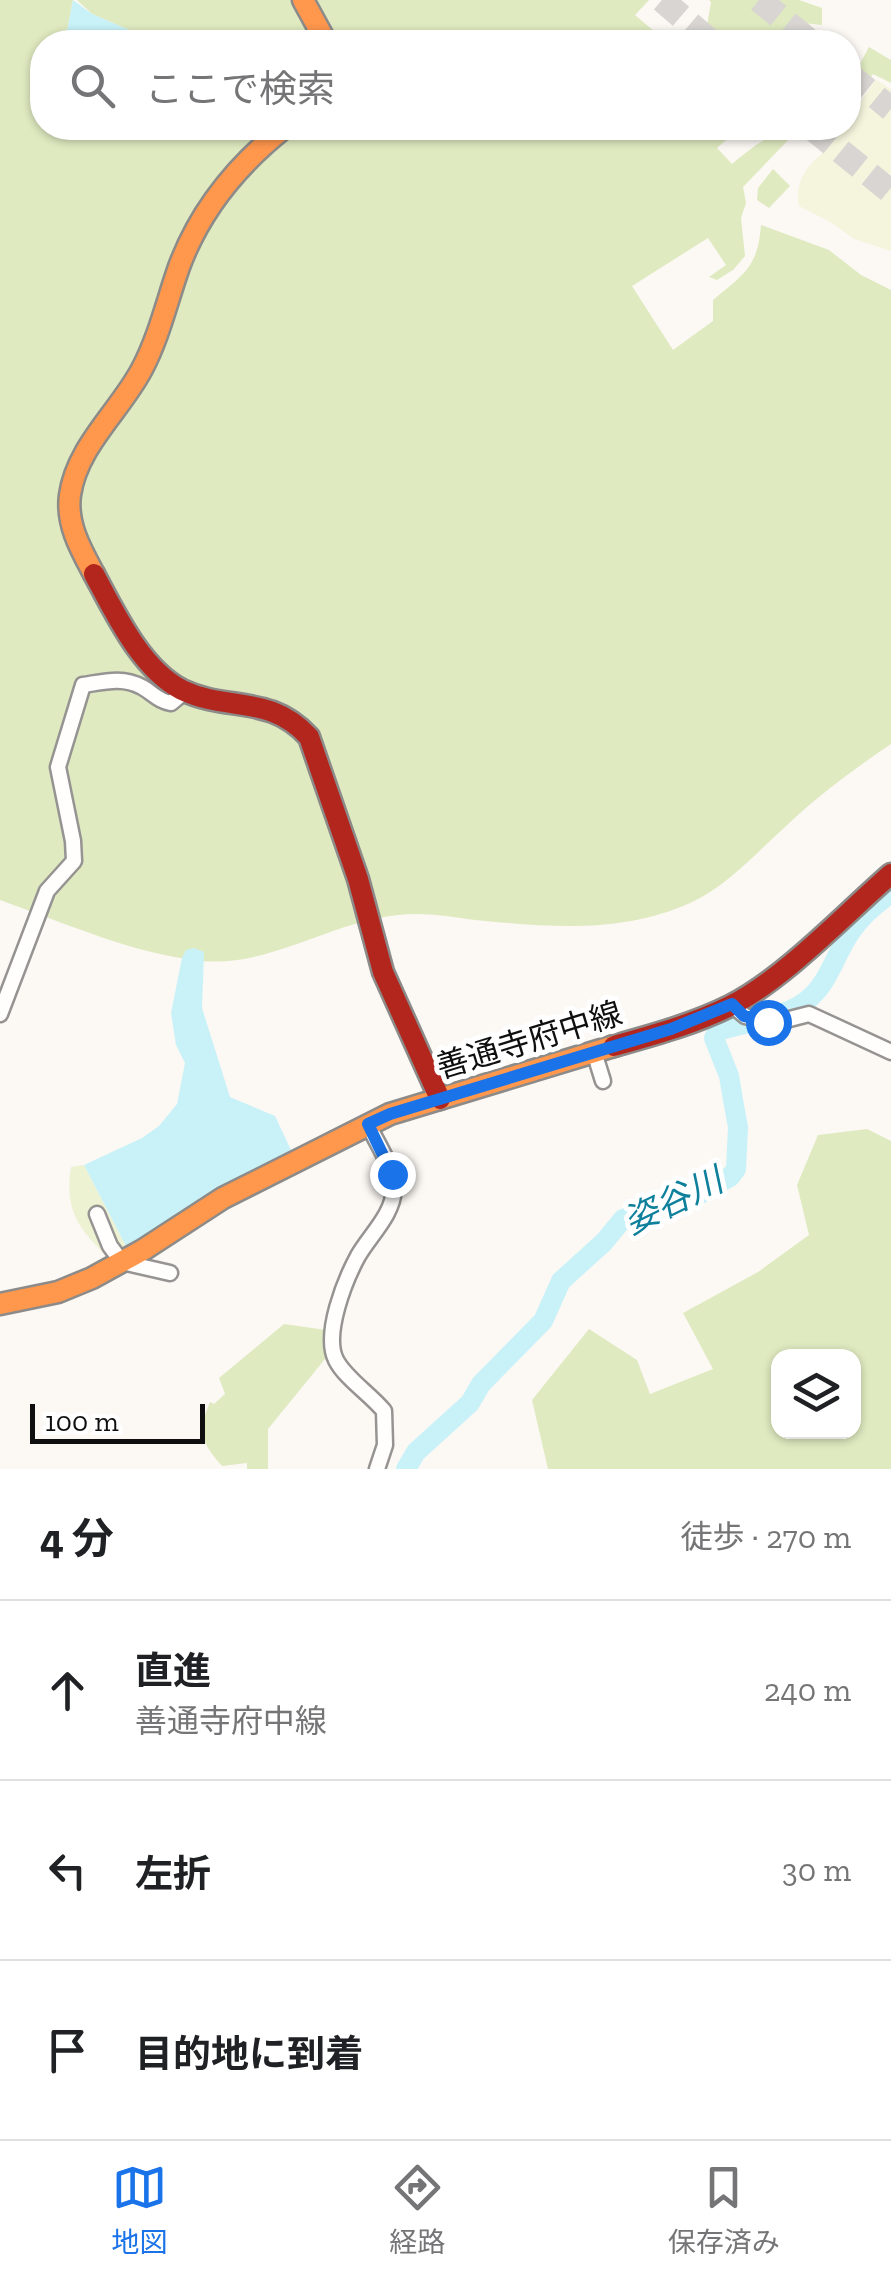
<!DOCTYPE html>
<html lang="ja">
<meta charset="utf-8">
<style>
body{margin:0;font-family:"Zilla Slab","Noto Sans JP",serif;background:#f6f6f6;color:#202124}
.controls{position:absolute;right:30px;bottom:30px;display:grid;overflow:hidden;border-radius:20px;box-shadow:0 2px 8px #0004}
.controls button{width:90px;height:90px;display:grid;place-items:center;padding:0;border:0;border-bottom:2px solid #e0e0e0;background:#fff;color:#202124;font:50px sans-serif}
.scale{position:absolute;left:30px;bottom:25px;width:175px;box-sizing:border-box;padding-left:10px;border:5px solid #0f0f0f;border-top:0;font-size:28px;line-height:35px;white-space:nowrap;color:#0f0f0f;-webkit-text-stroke:8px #fff;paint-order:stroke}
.stop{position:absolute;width:30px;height:30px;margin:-22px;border:8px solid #1a73e8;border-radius:50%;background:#fff}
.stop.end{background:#1a73e8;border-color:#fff;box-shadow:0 2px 10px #0008}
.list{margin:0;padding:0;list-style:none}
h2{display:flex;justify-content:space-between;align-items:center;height:130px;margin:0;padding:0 40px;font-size:42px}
h2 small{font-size:32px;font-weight:400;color:#757577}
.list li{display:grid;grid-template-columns:65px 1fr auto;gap:30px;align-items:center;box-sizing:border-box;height:180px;padding:0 40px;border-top:2px solid #e0e0e0}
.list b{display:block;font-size:38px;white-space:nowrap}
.list p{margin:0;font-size:32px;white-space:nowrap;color:#757577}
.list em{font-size:32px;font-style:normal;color:#757577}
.icon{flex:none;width:55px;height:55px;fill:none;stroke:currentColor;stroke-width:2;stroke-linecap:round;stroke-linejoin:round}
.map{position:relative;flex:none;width:891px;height:1469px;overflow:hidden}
.search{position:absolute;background:#fff;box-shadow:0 2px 8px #0004;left:30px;right:30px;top:30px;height:110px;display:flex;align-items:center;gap:25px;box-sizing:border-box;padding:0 35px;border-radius:40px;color:#757577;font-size:38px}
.sheet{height:670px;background:#fff}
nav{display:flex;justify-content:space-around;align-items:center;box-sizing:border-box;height:140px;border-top:2px solid #e0e0e0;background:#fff;font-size:28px;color:#757577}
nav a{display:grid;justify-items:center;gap:5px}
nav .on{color:#1a73e8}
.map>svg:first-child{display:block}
</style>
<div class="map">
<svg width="891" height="1469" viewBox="0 0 891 1469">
<rect width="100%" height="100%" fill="#fcf8f4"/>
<path fill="#edf2d2" d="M84,1165L127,1248L110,1259C79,1230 64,1211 71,1167Z"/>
<g fill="#dfeac0" fill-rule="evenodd">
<path d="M0,0H73L65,42H42V128H740L717,148L732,164C758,142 776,128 810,128L792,136L743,187L746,203L741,218L745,256L733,270L717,280L709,277L726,265L708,238L632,286L673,350L713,321V300C744,274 758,267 761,225L829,250L861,275L891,290V744C854,769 816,797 784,828C754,855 727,886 690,903C621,934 548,927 475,920C451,917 424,912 399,915C332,921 271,967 202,961C133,954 65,923 0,900Z"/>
<polygon points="77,0 649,0 635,15 667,42 157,42 92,14"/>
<polygon points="709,0 799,0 822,8 822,25 794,22 776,42 681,42 706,32 711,2"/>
<polygon points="869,47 891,60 891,83 873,74 849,106 849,84"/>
<polygon points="773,169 790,186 769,208 757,200 758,188"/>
<path d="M867,1129L891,1141V1469H548L532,1400L589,1329L637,1360L650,1394L713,1369L683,1313L758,1272L809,1235L797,1185L818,1135ZM778,1356H854V1432H778Z"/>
<path d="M284,1324L326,1330L325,1359L268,1429V1469H247V1463L222,1466C201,1442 197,1433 210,1402L214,1404L225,1394L219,1378Z"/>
</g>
<path fill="#f5f5dd" d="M876,80L891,89V251L854,239L832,223L799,206C795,183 805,167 823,153L820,147L841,128H848L849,117Z"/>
<g fill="#c8f2f8">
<polygon points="73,0 92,14 157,42 65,42"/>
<polygon points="194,948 204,952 202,1008 230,1097 275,1116 291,1150 207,1194 127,1248 84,1165 142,1138 159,1126 177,1104 185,1063 176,1045 171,1013 182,958 186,950"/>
</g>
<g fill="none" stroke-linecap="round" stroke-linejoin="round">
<path stroke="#c8f2f8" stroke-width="20" d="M406,1469L416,1452L470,1403L481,1384L543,1321L561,1281L604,1242L623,1219L680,1196L698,1195L730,1177L736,1169L738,1127L733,1100L729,1076L714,1038L718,1031C747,1022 781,1019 806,1001C830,983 835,953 852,930C862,915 877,903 891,893"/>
<g stroke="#d8d5d2" stroke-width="25" stroke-dasharray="25 12" stroke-linecap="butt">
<polyline points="662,0 711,42"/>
<polyline points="759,0 811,42"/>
<polyline points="848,74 891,109"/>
<polyline points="812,128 891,192"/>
</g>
<defs>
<g id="street">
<polyline points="732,1005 745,1016 774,1023 809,1014 891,1052"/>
<path d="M0,1014L47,891L74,861L73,841L58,767L83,685C103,682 123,676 142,687C153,693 158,701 171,703L183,693"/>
<polyline points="594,1052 603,1081"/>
<path d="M368,1124C377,1144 394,1167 394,1189C393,1215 370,1235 358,1256C345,1280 323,1334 336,1360C345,1378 370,1394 384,1411L385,1445L377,1469"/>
<polyline points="97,1214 110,1246 122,1262 170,1273"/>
</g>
<g id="slow">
<polyline points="303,0 326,42"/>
<path d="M94,574C81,550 66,524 70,495C77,446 120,411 142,369C159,337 167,301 179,267C200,210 236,166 284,128"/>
<polyline points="0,1304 58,1292 92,1278 143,1250 223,1198 390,1114 614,1046"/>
</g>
<g id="jam">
<path d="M94,574C115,613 141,669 182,690C228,712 270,694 309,737L358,879L383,972L440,1099"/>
<path d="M614,1046C653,1035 694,1024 730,1006C784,979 844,915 891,874"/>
</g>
</defs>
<use href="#street" stroke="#969492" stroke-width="19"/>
<use href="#slow" stroke="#8c8b89" stroke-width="25"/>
<use href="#jam" stroke="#8c8b89" stroke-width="25"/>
<use href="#street" stroke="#fffefd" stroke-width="14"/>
<use href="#slow" stroke="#ff974d" stroke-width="20"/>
<use href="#jam" stroke="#b3261e" stroke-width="20"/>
</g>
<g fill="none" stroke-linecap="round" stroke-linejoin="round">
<polyline stroke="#1a73e8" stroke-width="12" points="392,1174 368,1124 390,1114 671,1029 732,1004 744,1016 768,1022"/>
</g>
<g text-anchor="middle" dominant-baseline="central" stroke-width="10" stroke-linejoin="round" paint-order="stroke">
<g font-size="32" fill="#0f0f0f" stroke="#fff">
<text transform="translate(529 1040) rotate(-17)">善通寺府中線</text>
</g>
<g font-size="35" font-style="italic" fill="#0e809c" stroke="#fff">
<text transform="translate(673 1201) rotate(-26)">姿谷川</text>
</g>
</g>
</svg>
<div class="controls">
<button><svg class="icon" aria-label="layers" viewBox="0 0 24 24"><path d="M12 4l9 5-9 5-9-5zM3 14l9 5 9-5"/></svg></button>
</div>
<div class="scale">100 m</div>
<div class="stop" style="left:768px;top:1022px"></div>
<div class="stop end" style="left:392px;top:1174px"></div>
<div class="search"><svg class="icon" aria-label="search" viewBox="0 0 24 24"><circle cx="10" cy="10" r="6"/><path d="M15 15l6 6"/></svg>ここで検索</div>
</div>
<section class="sheet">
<h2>4 分<small>徒歩 · 270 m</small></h2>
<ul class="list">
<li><svg class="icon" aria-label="ahead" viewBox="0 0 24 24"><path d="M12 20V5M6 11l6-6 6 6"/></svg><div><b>直進</b><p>善通寺府中線</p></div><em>240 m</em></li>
<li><svg class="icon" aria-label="left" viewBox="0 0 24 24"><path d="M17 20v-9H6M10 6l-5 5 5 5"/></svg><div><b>左折</b></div><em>30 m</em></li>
<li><svg class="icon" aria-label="arrive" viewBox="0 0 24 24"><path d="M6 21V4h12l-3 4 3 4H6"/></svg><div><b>目的地に到着</b></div></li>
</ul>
</section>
<nav>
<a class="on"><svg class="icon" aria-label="map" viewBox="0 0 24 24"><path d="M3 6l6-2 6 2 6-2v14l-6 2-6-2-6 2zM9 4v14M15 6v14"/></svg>地図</a>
<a><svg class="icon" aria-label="directions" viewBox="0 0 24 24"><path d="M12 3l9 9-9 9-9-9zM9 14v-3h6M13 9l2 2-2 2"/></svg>経路</a>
<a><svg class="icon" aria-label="saved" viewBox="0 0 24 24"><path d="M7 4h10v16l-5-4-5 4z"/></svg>保存済み</a>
</nav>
